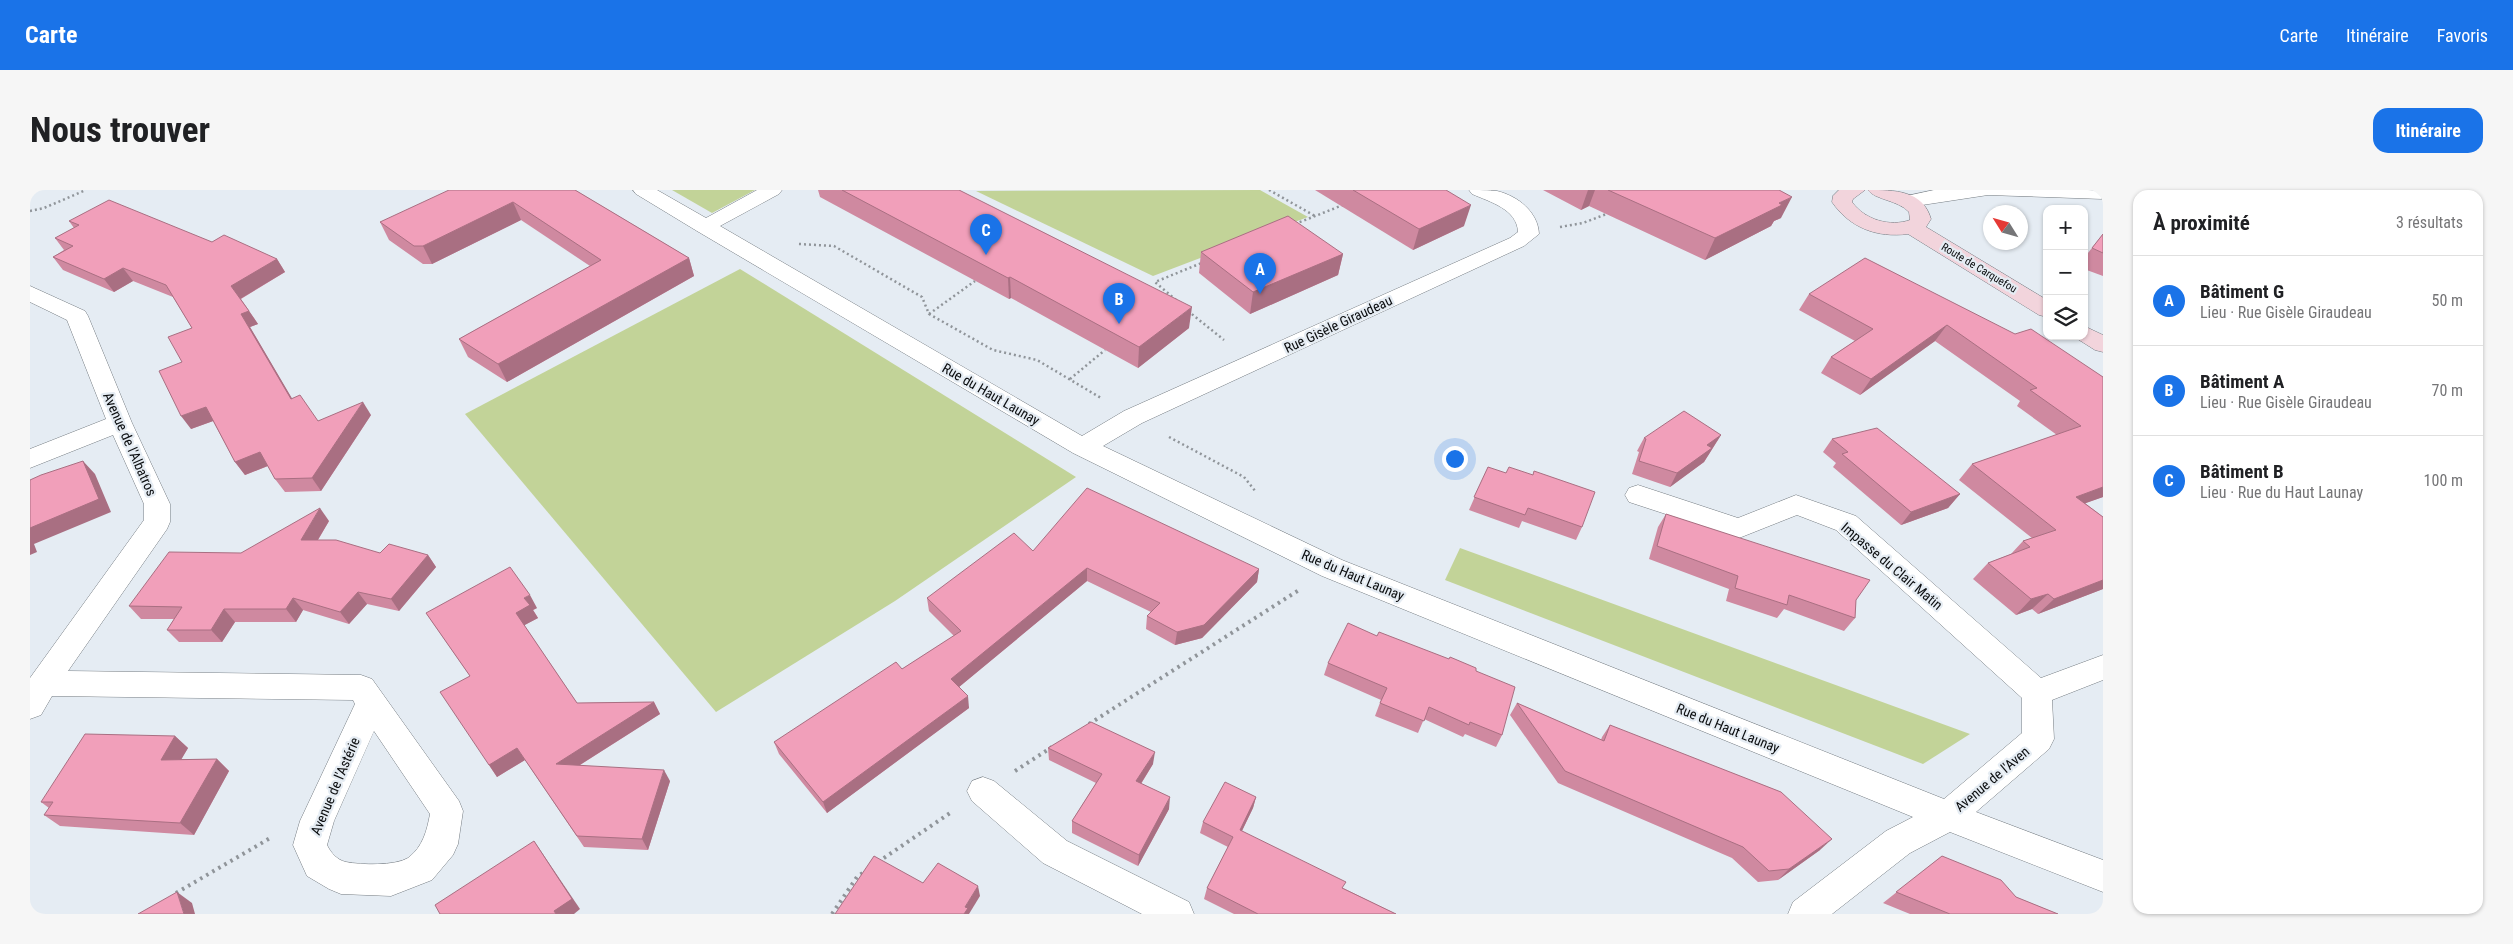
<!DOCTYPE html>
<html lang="fr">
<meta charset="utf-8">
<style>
body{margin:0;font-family:"Roboto Condensed",sans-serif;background:#f6f6f6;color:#202124}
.controls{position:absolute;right:15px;top:15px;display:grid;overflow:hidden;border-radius:10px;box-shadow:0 1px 4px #0004}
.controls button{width:45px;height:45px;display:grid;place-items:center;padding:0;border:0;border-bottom:1px solid #e0e0e0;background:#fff;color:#202124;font:25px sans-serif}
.compass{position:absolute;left:1953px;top:15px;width:45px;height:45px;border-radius:50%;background:#fff;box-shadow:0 1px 4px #0004;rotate:307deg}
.you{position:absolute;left:1424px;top:268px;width:18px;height:18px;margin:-12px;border:4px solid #fff;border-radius:50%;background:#1a73e8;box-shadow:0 0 0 8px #1a73e833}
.badge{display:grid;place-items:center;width:32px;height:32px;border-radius:50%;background:#1a73e8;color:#fff;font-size:16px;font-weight:700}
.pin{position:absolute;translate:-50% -41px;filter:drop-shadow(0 1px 2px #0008)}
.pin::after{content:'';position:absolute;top:26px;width:18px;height:15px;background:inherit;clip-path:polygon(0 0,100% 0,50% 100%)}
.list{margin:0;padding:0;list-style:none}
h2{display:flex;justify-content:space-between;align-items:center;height:65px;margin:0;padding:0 20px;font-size:21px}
h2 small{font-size:16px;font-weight:400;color:#757577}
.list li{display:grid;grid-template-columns:32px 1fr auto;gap:15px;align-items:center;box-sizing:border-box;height:90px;padding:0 20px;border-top:1px solid #e0e0e0}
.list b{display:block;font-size:19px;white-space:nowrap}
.list p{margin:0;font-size:16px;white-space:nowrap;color:#757577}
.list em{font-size:16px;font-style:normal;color:#757577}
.icon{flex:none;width:28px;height:28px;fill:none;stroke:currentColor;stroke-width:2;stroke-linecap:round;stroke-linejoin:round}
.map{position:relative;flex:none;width:2073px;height:724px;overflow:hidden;border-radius:15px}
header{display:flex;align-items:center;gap:30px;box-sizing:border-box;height:70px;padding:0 25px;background:#1a73e8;color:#fff}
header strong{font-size:24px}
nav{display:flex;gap:28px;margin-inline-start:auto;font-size:18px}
.intro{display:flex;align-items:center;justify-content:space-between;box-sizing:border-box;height:120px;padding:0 30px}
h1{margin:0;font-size:35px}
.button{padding:12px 22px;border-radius:15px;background:#1a73e8;color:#fff;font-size:18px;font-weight:700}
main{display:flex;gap:30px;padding:0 30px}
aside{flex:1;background:#fff;border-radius:15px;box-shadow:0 1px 4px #0004}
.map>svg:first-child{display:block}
</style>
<header>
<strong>Carte</strong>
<nav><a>Carte</a><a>Itinéraire</a><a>Favoris</a></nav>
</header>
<div class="intro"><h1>Nous trouver</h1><a class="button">Itinéraire</a></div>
<main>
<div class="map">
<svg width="2073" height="724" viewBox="0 0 2073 724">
<rect width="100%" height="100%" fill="#e5ecf3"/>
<g fill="#c2d398">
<polygon points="642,0 725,0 682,23"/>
<polygon points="1230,0 1278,27 1123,86 946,1"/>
<polygon points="710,79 1046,287 865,411 686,522 435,224"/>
<polygon points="1430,358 1940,544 1893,574 1415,390"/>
</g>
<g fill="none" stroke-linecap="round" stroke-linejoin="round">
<defs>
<g id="minor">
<path d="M603,0H627L676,28L727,0H752L749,4L690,36L1052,246L1094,221L1480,48L1488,42C1487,19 1460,12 1442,4L1439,0C1448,0 1459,0 1467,1C1488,6 1508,22 1509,44L1494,56L1112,233L1073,256L1312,370L1914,609L1992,543V508L1806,340L1767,325L1709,348L1599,312L1595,305L1599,298L1608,295L1708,328L1766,305L1826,326L2011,488L2073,465V490L2022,510L2024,549L2019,559L1946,622L2073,670V702L1920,642L1880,663L1802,724H1758L1763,712L1856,641L1883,627L1292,386L1043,263L667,41L606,4Z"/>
<polygon points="1904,0 2073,0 2073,9 1958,5 1879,17 1872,15 1869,11 1872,7"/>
<path d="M0,96L55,121L58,126L102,233L140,314V332L137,339L38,481L331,485L342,489L429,611L433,621L428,654L423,665L402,690L361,706L311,704L299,699L277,686L263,655L270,631L325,514L323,510L22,506L11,525L0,529V488L114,330V314L83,245L0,278V259L76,229L37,130L0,112ZM344,541L400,624C397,640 393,657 378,668C365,676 331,675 316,672C307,670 301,663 297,655L304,631Z"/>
<polygon points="953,587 964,591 1037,651 1159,712 1164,724 1112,724 1013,673 942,611 937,601 942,591"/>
</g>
<g id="secondary">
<path d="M1809,0H1835L1823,9L1822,12C1835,30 1860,37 1880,30L1879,22C1868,10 1845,10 1838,0C1864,0 1893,0 1901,29L1896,37L2017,110V127L2009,125L1878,44C1847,48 1820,38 1802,12L1803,6Z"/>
<polygon points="2054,136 2073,145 2073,162 2065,160 2046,148 2045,146 2054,146"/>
</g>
</defs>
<use href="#minor" stroke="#757c82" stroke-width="1"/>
<use href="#secondary" stroke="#757c82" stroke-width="1"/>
<g stroke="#90959a" stroke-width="2.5" stroke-dasharray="2 3" stroke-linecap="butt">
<polyline points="1239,0 1285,26"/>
<polyline points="0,21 14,18 56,0"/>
<polyline points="1265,34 1313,15"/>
<polyline points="1530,37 1553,33 1579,23"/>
<polyline points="769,54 804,56 892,107 899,124 963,160 1007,170 1071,208"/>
<polyline points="1146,110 1125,92 1174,72"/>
<polyline points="1158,121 1194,150"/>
<polyline points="899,124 945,91"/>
<polyline points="1040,189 1075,160"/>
<polyline points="1139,247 1214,287 1226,302"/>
</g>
<g stroke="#90959a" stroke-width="4" stroke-dasharray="2.5 4.5" stroke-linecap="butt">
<polyline points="1059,534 1269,400"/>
<polyline points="985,581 1022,557"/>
<polyline points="848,672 923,621"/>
<polyline points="146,703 242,647"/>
<polyline points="802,724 827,687 837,680"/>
</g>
<use href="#minor" fill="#fff" fill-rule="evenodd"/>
<use href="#secondary" fill="#f2d4dc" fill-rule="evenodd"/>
</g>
<g fill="#cf89a0">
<polygon points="545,0 659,68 664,86 477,192 438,167 429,149 560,76 491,30 402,74 393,74 359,50 350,32"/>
<polygon points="788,0 929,0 1159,138 1108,178 981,108 979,109 790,7"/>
<polygon points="1285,0 1416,0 1434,36 1383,60"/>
<polygon points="1513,0 1749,0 1751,28 1744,31 1741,36 1675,70 1559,16 1551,20"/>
<polygon points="39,31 182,52 247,69 255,82 211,109 228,134 220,137 262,209 288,231 341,225 291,301 255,302 245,289 238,276 215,285 205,272 183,231 161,239 152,172 162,138 143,107 103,91 84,102 33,80 23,67 34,60 25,48 44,38"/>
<polygon points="2073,44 2073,86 2054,79 2054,68"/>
<polygon points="1171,62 1313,64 1308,85 1220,124 1169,83"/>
<polygon points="1779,104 1985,144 2073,187 2073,307 2055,313 2073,327 2073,399 2008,424 2002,419 1986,425 1943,389 1958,373 1981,364 1993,351 2002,348 1929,290 1942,274 2027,245 1987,216 1990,211 1905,151 1830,205 1791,183 1801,167 1825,151 1769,120"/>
<polygon points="1691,245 1674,272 1640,297 1602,284 1609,262 1607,261 1614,248"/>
<polygon points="1802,249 1930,304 1918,318 1871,335 1803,277 1806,273 1793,262"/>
<polygon points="1458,277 1552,337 1546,350 1492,331 1489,338 1439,320"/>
<polygon points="1636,324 1826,410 1825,428 1814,441 1754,419 1747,428 1696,411 1699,399 1619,369 1628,337"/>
<polygon points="299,331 288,350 350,363 398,365 406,377 369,421 337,414 319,434 273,420 266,432 205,432 192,452 149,452 137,440 144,429 111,429 99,416 211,363"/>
<polygon points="1003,361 1229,379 1227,392 1172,448 1145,455 1116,439 1117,426 1121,422 1057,391 929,497 939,518 797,623 749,564 744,552 872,479 924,446 899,421 897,408"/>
<polygon points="507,418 503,420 508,428 494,435 547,513 624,512 630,524 550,575 640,591 618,660 554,657 495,570 467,587 459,575 440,486 396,423"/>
<polygon points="1347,446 1446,481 1472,545 1466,557 1435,544 1433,547 1394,529 1388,543 1345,526 1351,510 1294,485 1298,473"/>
<polygon points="1487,513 1571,550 1572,547 1580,535 1790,660 1748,690 1728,692 1702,668 1528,593 1480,525"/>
<polygon points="145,546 158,558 151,569 187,569 199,581 164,645 30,636 14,625 19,618 11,612"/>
<polygon points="1018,558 1123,574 1111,594 1139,619 1108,676 1042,643 1042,631 1066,593 1019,570"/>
<polygon points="1226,607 1223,618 1212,641 1313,698 1366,724 1204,724 1174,709 1177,698 1198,657 1170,643 1173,632"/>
<polygon points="1912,666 1986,707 2028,724 1880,724 1853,713"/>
</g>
<g fill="#a96f82">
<polygon points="1558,0 1565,0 1559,16 1551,20"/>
<polygon points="1762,7 1751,28 1744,31 1741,36 1675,70 1685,48 1749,13"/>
<polygon points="483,12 491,30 402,74 393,56"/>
<polygon points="1441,15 1434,36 1383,60 1389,39"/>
<polygon points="1313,64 1308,85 1220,124 1223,102"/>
<polygon points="659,68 664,86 477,192 468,174"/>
<polygon points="247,69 255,82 210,109 201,96"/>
<polygon points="93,78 103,91 84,102 74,89"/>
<polygon points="980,87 981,108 979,109 978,88"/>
<polygon points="1162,117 1159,138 1108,178 1109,157"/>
<polygon points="219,121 228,134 220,137 270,222 261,209 211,124"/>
<polygon points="1917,135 1905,151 1830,205 1841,189"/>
<polygon points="333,212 341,225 291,301 282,288"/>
<polygon points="176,217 186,230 161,239 151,226"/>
<polygon points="1691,245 1674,272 1640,297 1647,283 1677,255"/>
<polygon points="230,262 240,275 215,285 205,272"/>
<polygon points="53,271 65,284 81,322 4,354 7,362 0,365 0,338"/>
<polygon points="2073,297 2073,307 2031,322 2046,307"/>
<polygon points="1930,304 1918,318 1871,335 1881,322"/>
<polygon points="290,318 299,331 280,363 271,350"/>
<polygon points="398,365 406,377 369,421 361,409"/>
<polygon points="1057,378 1057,391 923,502 921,489"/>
<polygon points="1229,379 1227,392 1172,448 1145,455 1147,442"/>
<polygon points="2073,390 2073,399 2008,424 2024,409"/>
<polygon points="328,402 337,414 319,434 310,422"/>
<polygon points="2018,404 2002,419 1986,425 2001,409"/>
<polygon points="500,405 507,418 503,420 508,428 493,436 486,423 494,408"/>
<polygon points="263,408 273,420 266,432 256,419"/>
<polygon points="194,419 205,432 192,452 181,440"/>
<polygon points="938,506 939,518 797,623 793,612"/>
<polygon points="624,512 630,524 534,585 526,574"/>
<polygon points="145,546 158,558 144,582 131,570"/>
<polygon points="487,558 495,570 467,587 459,575"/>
<polygon points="1125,562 1123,574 1105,603 1106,591"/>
<polygon points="187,569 199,581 164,645 150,633"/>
<polygon points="634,580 640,591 618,660 612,649"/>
<polygon points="1140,607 1139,619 1108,676 1109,665"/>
<polygon points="1226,607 1223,618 1207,651 1210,640"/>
<polygon points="1802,649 1790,660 1748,690 1759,679"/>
<polygon points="504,651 550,719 544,724 526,724 524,721"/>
<polygon points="948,696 950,706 939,724 934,724 935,717"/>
<polygon points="147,702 162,713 165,724 154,724"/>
</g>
<g fill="#f19fba" stroke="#a96f82">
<polygon points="419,0 545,0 659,68 468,174 429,149 571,70 483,12 393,56 384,56 350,32"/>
<polygon points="812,0 929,0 1162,117 1109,157 980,87 978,88"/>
<polygon points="1323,0 1416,0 1441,15 1389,39"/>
<polygon points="1578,0 1749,0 1762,7 1749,13 1752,15 1685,48"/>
<polygon points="79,10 182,52 194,45 247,69 201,96 219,121 211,124 261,209 270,205 288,231 333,212 282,288 245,289 230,262 205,272 176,217 151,226 129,181 152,172 138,147 162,138 136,95 93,78 74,89 23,67 43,56 25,48 49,35 39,31"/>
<polygon points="1258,26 1313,64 1223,102 1171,62"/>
<polygon points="2073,44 2073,63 2062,58"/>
<polygon points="1835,68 1985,144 2001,139 2073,187 2073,297 2046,307 2073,327 2073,390 2024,409 2018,404 2001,409 1958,373 2000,357 1993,351 2026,340 1942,274 2051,236 2000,200 2007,198 1917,135 1841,189 1801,167 1843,139 1779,104"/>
<polygon points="1654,221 1691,245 1677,255 1682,258 1647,283 1609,271 1616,249 1614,248"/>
<polygon points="1847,238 1930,304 1881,322 1812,264 1818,262 1802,249"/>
<polygon points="53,271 69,309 0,338 0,290 11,285"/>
<polygon points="1458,277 1476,283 1479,277 1503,285 1504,281 1565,302 1552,337 1498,318 1495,325 1444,307"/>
<polygon points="1057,298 1229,379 1174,435 1147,442 1117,426 1130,413 1057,378 921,489 938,506 793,612 744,552 866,472 872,479 931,441 897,408 984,343 1003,361"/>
<polygon points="290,318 271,350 306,350 350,363 359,354 398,365 361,409 328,402 310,422 263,408 256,419 194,419 181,440 137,440 152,417 99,416 139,362 211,363"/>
<polygon points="1636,324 1840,390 1826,410 1825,428 1759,405 1757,415 1705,398 1708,386 1627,356"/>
<polygon points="480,377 500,405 494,408 500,415 486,423 547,513 624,512 526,574 634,580 612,649 547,646 487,558 459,575 410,502 440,486 396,423"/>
<polygon points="1318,433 1347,446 1349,442 1419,469 1420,467 1446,478 1446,481 1485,497 1472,545 1440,532 1439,535 1399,517 1394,531 1350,513 1357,498 1298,473"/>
<polygon points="1487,513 1574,551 1580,535 1751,602 1802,649 1759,679 1739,681 1713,657 1535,581"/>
<polygon points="1061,532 1125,562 1106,591 1140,607 1109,665 1042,631 1072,584 1018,558"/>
<polygon points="55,544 145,546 131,570 187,569 150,633 14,625 23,612 11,612"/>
<polygon points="1195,592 1226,607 1210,640 1316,692 1312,698 1366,724 1228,724 1177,698 1203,647 1173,632"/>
<polygon points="504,651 542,709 524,721 526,724 410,724 405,715"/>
<polygon points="844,666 893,693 908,673 948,696 935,717 938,718 934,724 805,724"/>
<polygon points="1912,666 1971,690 1986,707 2028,724 1920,724 1866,702"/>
<polygon points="147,702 154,724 108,724"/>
</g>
<g text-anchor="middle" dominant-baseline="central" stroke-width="4.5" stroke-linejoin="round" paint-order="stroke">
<g font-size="11" fill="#0a0c0e" stroke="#e5ecf3">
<text transform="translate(1949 78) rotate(31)">Route de Carquefou</text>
</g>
<g font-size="14" fill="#0a0c0e" stroke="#e5ecf3">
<text transform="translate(1308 134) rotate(-25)">Rue Gisèle Giraudeau</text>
<text transform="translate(961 204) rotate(30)">Rue du Haut Launay</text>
<text transform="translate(100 254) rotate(66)">Avenue de l'Albatros</text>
<text transform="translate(1862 376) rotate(40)">Impasse du Clair Matin</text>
<text transform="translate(1323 385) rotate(23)">Rue du Haut Launay</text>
<text transform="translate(1698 538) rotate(22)">Rue du Haut Launay</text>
<text transform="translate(1962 589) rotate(-40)">Avenue de l'Aven</text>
<text transform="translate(305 596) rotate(-67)">Avenue de l'Astérie</text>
</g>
</g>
</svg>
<div class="controls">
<button>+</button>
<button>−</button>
<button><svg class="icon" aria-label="layers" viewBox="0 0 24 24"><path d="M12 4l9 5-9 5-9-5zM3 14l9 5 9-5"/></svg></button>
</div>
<svg class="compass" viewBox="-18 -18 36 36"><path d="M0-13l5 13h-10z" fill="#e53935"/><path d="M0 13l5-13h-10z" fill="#757577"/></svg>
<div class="you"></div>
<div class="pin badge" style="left:1230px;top:104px">A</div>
<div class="pin badge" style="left:1089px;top:134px">B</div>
<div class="pin badge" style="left:956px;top:65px">C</div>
</div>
<aside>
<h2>À proximité<small>3 résultats</small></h2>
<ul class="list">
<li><span class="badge">A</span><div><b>Bâtiment G</b><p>Lieu · Rue Gisèle Giraudeau</p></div><em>50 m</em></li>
<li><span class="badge">B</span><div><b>Bâtiment A</b><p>Lieu · Rue Gisèle Giraudeau</p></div><em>70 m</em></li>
<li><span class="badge">C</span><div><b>Bâtiment B</b><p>Lieu · Rue du Haut Launay</p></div><em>100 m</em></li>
</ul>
</aside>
</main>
